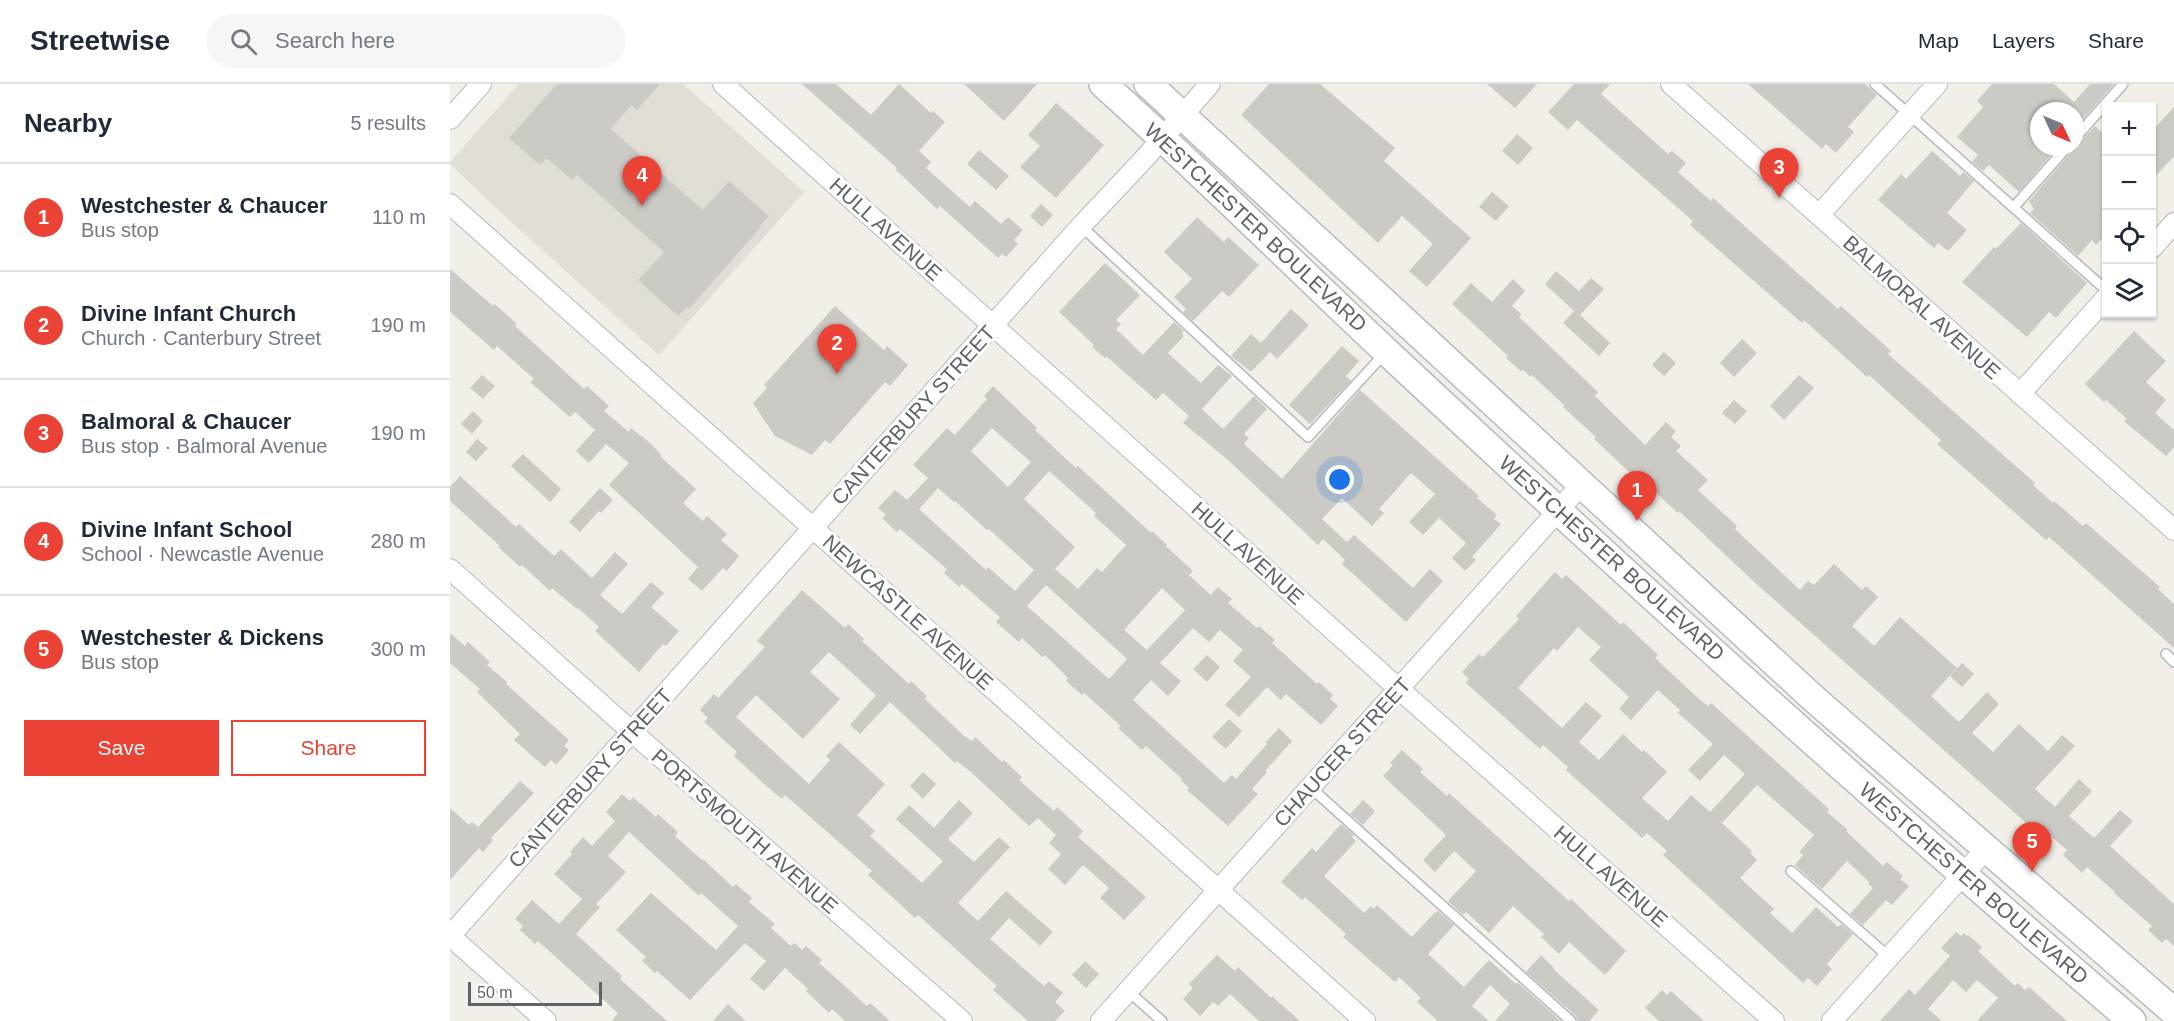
<!DOCTYPE html>
<meta charset="utf-8">
<style>
body{margin:0;font-family:Helvetica,sans-serif;background:#f6f6f7;color:#1f2937}
.controls{position:absolute;right:18px;top:18px;display:grid;overflow:hidden;border-radius:0px;box-shadow:0 2px 4px #0004}
.controls button{width:54px;height:54px;display:grid;place-items:center;padding:0;border:0;border-bottom:2px solid #e0e1e3;background:#fff;color:#1f2937;font:30px sans-serif}
.compass{position:absolute;left:1580px;top:18px;width:54px;height:54px;border-radius:50%;background:#fff;box-shadow:0 2px 4px #0004;rotate:134deg}
.scale{position:absolute;left:18px;bottom:15px;width:134px;box-sizing:border-box;padding-left:6px;border:3px solid #5f6368;border-top:0;font-size:16px;line-height:21px;white-space:nowrap;color:#5f6368;-webkit-text-stroke:4px #fff;paint-order:stroke}
.you{position:absolute;left:890px;top:396px;width:21px;height:21px;margin:-15px;border:4px solid #fff;border-radius:50%;background:#1a73e8;box-shadow:0 0 0 9px #1a73e833}
.badge{display:grid;place-items:center;width:39px;height:39px;border-radius:50%;background:#ea4335;color:#fff;font-size:20px;font-weight:700}
.pin{position:absolute;translate:-50% -50px;filter:drop-shadow(0 2px 3px #0008)}
.pin::after{content:'';position:absolute;top:32px;width:21px;height:18px;background:inherit;clip-path:polygon(0 0,100% 0,50% 100%)}
.list{margin:0;padding:0;list-style:none}
h2{display:flex;justify-content:space-between;align-items:center;height:78px;margin:0;padding:0 24px;font-size:26px}
h2 small{font-size:20px;font-weight:400;color:#747a83}
.list li{display:grid;grid-template-columns:39px 1fr auto;gap:18px;align-items:center;box-sizing:border-box;height:108px;padding:0 24px;border-top:2px solid #e0e1e3}
.list b{display:block;font-size:22px;white-space:nowrap}
.list p{margin:0;font-size:20px;white-space:nowrap;color:#747a83}
.list em{font-size:20px;font-style:normal;color:#747a83}
.actions{display:flex;gap:12px;padding:18px 24px}
.actions a{flex:1;padding:14px 0;border:2px solid #ea4335;border-radius:0px;text-align:center;font-size:21px;color:#ea4335}
.actions .main{background:#ea4335;color:#fff}
.icon{flex:none;width:33px;height:33px;fill:none;stroke:currentColor;stroke-width:2;stroke-linecap:round;stroke-linejoin:round}
.map{position:relative;flex:none;width:1724px;height:937px;overflow:hidden}
header{display:flex;align-items:center;gap:36px;box-sizing:border-box;height:84px;padding:0 30px;background:#fff;border-bottom:2px solid #e0e1e3}
header strong{font-size:28px}
nav{display:flex;gap:33px;margin-inline-start:auto;font-size:21px}
.search{width:420px;height:54px;background:#f6f6f7;display:flex;align-items:center;gap:15px;box-sizing:border-box;padding:0 21px;border-radius:33px;color:#747a83;font-size:22px}
main{display:flex}
aside{flex:1;background:#fff}
.map>svg:first-child{display:block}
</style>
<header>
<strong>Streetwise</strong>
<div class="search"><svg class="icon" aria-label="search" viewBox="0 0 24 24"><circle cx="10" cy="10" r="6"/><path d="M15 15l6 6"/></svg>Search here</div>
<nav><a>Map</a><a>Layers</a><a>Share</a></nav>
</header>
<main>
<aside>
<h2>Nearby<small>5 results</small></h2>
<ul class="list">
<li><span class="badge">1</span><div><b>Westchester &amp; Chaucer</b><p>Bus stop</p></div><em>110 m</em></li>
<li><span class="badge">2</span><div><b>Divine Infant Church</b><p>Church · Canterbury Street</p></div><em>190 m</em></li>
<li><span class="badge">3</span><div><b>Balmoral &amp; Chaucer</b><p>Bus stop · Balmoral Avenue</p></div><em>190 m</em></li>
<li><span class="badge">4</span><div><b>Divine Infant School</b><p>School · Newcastle Avenue</p></div><em>280 m</em></li>
<li><span class="badge">5</span><div><b>Westchester &amp; Dickens</b><p>Bus stop</p></div><em>300 m</em></li>
</ul>
<div class="actions"><a class="main">Save</a><a>Share</a></div>
</aside>
<div class="map">
<svg width="1724" height="937" viewBox="0 0 1724 937">
<rect width="100%" height="100%" fill="#f1efe8"/>
<polygon fill="#e1ded6" points="69,0 233,0 354,108 209,271 59,136 0,80 0,78"/>
<g fill="#cccac5" fill-rule="evenodd">
<polygon points="107,0 210,0 187,26 181,21 161,45 253,126 279,97 319,132 309,142 311,143 239,225 237,223 228,232 188,196 214,168 127,91 122,96 97,74 90,81 59,54"/>
<polygon points="352,0 386,0 421,31 449,0 481,29 483,27 495,38 469,67 481,78 476,84 520,123 525,117 551,140 558,133 573,146 564,156 568,160 556,173 552,170 548,174 490,122 487,125 446,86 447,84"/>
<polygon points="514,0 587,0 554,37"/>
<polygon points="819,0 870,0 945,64 934,77 1021,154 977,203 959,187 983,160 952,132 928,159 791,31"/>
<polygon points="1037,0 1087,0 1065,24"/>
<polygon points="1124,0 1160,0 1151,10 1218,70 1222,67 1236,79 1228,88 1261,117 1263,114 1388,225 1391,222 1441,267 1438,270 1585,399 1583,401 1603,419 1604,417 1633,442 1636,439 1710,503 1708,505 1724,520 1724,564 1599,453 1596,456 1538,405 1487,360 1491,356 1419,291 1417,293 1354,236 1352,239 1240,141 1243,137 1127,36 1118,46 1098,28"/>
<polygon points="1298,0 1415,0 1427,11 1398,43 1404,48 1386,69 1376,60 1372,65"/>
<polygon points="1542,0 1604,0 1624,18 1640,0 1664,0 1625,44 1625,27 1589,27 1589,63 1608,63 1569,108 1539,81 1533,87 1522,78 1528,71 1507,53 1533,23 1527,17"/>
<polygon points="606,19 654,61 606,114 570,83 590,62 578,51"/>
<polygon points="1724,23 1724,72 1701,97 1701,48"/>
<polygon points="1645,42 1656,52 1656,150 1646,161 1642,156 1628,172 1580,129 1584,125 1579,117 1622,67 1625,61 1630,58"/>
<polygon points="1067,50 1083,64 1068,81 1052,67"/>
<polygon points="529,66 559,92 546,106 517,80"/>
<polygon points="1482,67 1510,92 1513,88 1524,97 1497,129 1517,146 1498,167 1488,159 1484,164 1428,116 1451,90 1456,95"/>
<polygon points="1042,108 1059,122 1046,137 1029,123"/>
<polygon points="591,120 603,131 592,143 580,132"/>
<polygon points="747,133 774,158 778,153 809,181 779,213 772,207 743,237 733,228 736,225 724,213 742,195 714,168"/>
<polygon points="1571,139 1637,199 1606,234 1599,228 1577,253 1512,198 1544,163 1546,165"/>
<polygon points="655,179 690,211 666,236 671,240 666,245 693,271 724,238 734,247 732,249 734,252 718,269 751,299 768,281 782,292 752,325 773,345 804,312 817,325 794,350 799,354 794,360 832,395 910,306 1029,412 1027,414 1047,431 1044,435 1051,440 1022,473 1026,476 1015,487 1002,474 1016,459 989,434 973,451 959,438 985,410 961,389 929,425 934,429 922,442 892,414 872,435 897,458 904,451 963,504 980,485 993,497 956,538 892,480 895,476 873,455 868,461 778,376 733,339 739,332 713,309 706,316 657,273 655,274 642,263 644,261 609,228"/>
<polygon points="0,185 43,222 45,220 67,240 65,242 134,305 137,302 159,322 154,327 179,348 181,344 199,358 211,370 210,372 246,405 233,419 253,437 257,432 277,450 271,456 289,472 277,487 273,484 252,507 238,495 248,483 159,401 179,379 156,360 139,379 126,367 145,346 125,328 120,333 80,298 84,295 47,262 44,266 0,228"/>
<polygon points="1106,187 1129,207 1141,194 1154,205 1130,231 1160,259 1149,272 1113,239 1124,227 1095,200"/>
<polygon points="1063,195 1075,207 1062,222 1071,230 1069,233 1148,308 1145,312 1195,361 1216,338 1226,347 1221,353 1231,362 1226,367 1258,396 1248,406 1287,442 1285,445 1350,506 1358,497 1364,501 1384,480 1412,506 1416,502 1428,513 1402,542 1424,562 1450,533 1507,584 1481,612 1509,638 1537,608 1549,620 1522,649 1543,668 1569,640 1598,667 1612,651 1625,662 1585,705 1605,723 1629,695 1642,707 1619,732 1644,754 1670,726 1683,737 1660,762 1724,820 1724,862 1716,855 1712,859 1698,846 1702,842 1664,809 1665,808 1637,783 1632,789 1613,771 1617,766 1589,742 1585,747 1301,495 1229,427 1228,429 1196,400 1194,402 1144,355 1146,353 1113,323 1115,322 1082,291 1081,293 1073,286 1071,287 1056,274 1058,272 1002,220 1021,199 1042,218"/>
<polygon points="385,222 434,266 437,262 458,281 440,302 435,298 380,360 375,356 362,371 325,352 303,319 317,304 314,301"/>
<polygon points="841,225 859,241 827,275 820,268 801,288 781,272 801,250 811,259"/>
<polygon points="1684,247 1716,277 1696,298 1716,316 1705,329 1724,346 1724,363 1716,372 1674,337 1677,335 1656,316 1654,318 1635,300"/>
<polygon points="1292,255 1307,269 1284,293 1270,279"/>
<polygon points="892,262 909,277 896,292 901,297 860,340 839,321"/>
<polygon points="1214,268 1226,279 1214,292 1202,281"/>
<polygon points="32,291 45,302 33,315 20,304"/>
<polygon points="1349,291 1364,304 1334,336 1320,322"/>
<path d="M543,302L587,344L585,346L626,384L628,382L701,449L702,447L717,461L716,462L743,487L739,491L761,511L768,503L782,515L778,519L807,544L809,542L825,556L822,559L867,600L869,598L883,611L880,615L888,622L871,641L836,610L831,616L817,603L789,633L775,621L801,593L783,577L793,566L770,546L759,558L743,544L710,579L731,597L718,612L701,596L683,616L774,699L782,691L786,695L817,660L816,658L829,644L842,657L815,687L817,688L802,705L808,710L778,742L737,706L739,704L731,696L732,695L696,662L692,666L668,644L671,642L634,609L632,611L616,597L618,594L595,571L592,573L572,554L569,558L546,538L550,533L512,500L509,503L494,489L497,485L450,445L447,448L432,434L436,431L428,424L445,406L457,416L478,394L463,381L497,344L505,351L537,315L534,312ZM542,344L581,378L558,403L521,367ZM599,387L646,429L644,432L676,461L652,488L647,484L628,505L605,485L625,463L574,415ZM488,404L504,418L505,417L537,446L539,445L584,486L565,507L538,483L536,486L469,425ZM596,501L677,575L659,595L577,522ZM712,504L735,526L697,566L674,546Z"/>
<polygon points="1284,316 1297,327 1285,340 1272,329"/>
<polygon points="23,327 33,337 22,350 11,340"/>
<polygon points="27,355 38,364 26,377 16,368"/>
<polygon points="73,370 111,405 100,418 61,382"/>
<polygon points="10,392 66,443 69,440 104,472 111,465 142,494 165,468 178,480 150,511 172,530 201,498 214,509 201,523 229,547 216,562 213,560 189,588 145,547 149,543 128,524 127,525 102,504 100,507 72,481 70,483 48,463 50,462 0,417 0,403"/>
<polygon points="150,404 163,416 151,429 149,427 130,448 119,438"/>
<path d="M1105,488L1112,495L1116,491L1171,541L1173,538L1208,571L1205,574L1249,615L1258,622L1261,619L1379,725L1377,728L1398,746L1396,747L1433,782L1437,778L1453,792L1450,795L1459,802L1442,821L1436,816L1413,841L1400,830L1423,804L1418,800L1419,798L1397,777L1372,805L1357,792L1345,781L1353,771L1349,768L1364,751L1307,701L1272,739L1302,767L1300,769L1307,776L1290,794L1324,825L1320,829L1342,849L1366,823L1388,843L1391,840L1403,850L1377,880L1382,885L1367,902L1358,894L1353,899L1213,771L1217,767L1197,749L1192,754L1116,686L1118,683L1093,661L1090,665L1016,599L1019,595L1012,588L1029,570L1033,573L1069,535L1066,532ZM1128,543L1151,563L1139,576L1179,613L1169,625L1181,636L1208,606L1230,626L1228,629L1263,660L1238,686L1250,697L1274,671L1295,690L1260,728L1241,711L1218,737L1192,714L1217,688L1194,666L1192,668L1173,650L1149,676L1129,658L1152,632L1136,618L1112,644L1068,604L1104,564L1107,567Z"/>
<polygon points="352,506 395,544 398,540 414,555 412,557 459,600 461,597 477,612 475,615 513,651 522,657 525,653 552,678 554,676 572,693 569,696 604,727 607,723 633,747 628,753 696,813 674,836 650,814 659,804 633,781 615,801 598,785 611,770 599,759 606,751 588,734 579,742 522,689 507,677 505,679 440,618 410,650 400,641 426,611 379,568 360,588 390,615 353,655 306,611 286,633 359,700 380,676 376,672 389,658 435,700 407,731 425,747 420,752 472,799 493,777 446,735 459,721 484,744 509,716 523,729 498,755 524,778 549,753 560,763 508,819 528,837 556,807 603,848 590,862 559,834 540,855 594,902 599,897 613,909 605,918 615,927 605,937 578,937 543,906 547,902 468,831 465,834 418,791 422,787 335,711 332,715 315,701 284,672 287,668 254,638 258,634 250,626 264,610 268,614 315,563 307,557"/>
<polygon points="0,549 15,562 18,558 40,578 37,581 57,598 56,600 119,656 114,662 119,666 106,681 101,676 95,683 64,656 70,650 27,608 30,605 0,579"/>
<polygon points="757,571 770,583 757,598 743,585"/>
<polygon points="1512,579 1524,590 1512,603 1500,592"/>
<polygon points="779,635 792,647 776,665 762,653"/>
<polygon points="952,666 973,685 970,688 997,712 999,709 1119,817 1121,815 1176,867 1155,891 1119,858 1109,870 1091,853 1094,850 1063,822 1039,849 1016,828 1013,831 998,817 1026,787 1004,767 985,788 973,776 996,751 933,692 943,681 940,679"/>
<polygon points="473,688 486,700 473,715 460,702"/>
<polygon points="70,697 84,709 41,754 43,756 33,768 29,764 0,796 0,724 19,741 22,738 28,743"/>
<polygon points="172,710 180,717 183,713 206,733 208,730 228,748 225,752 252,776 253,775 283,803 286,800 302,814 299,818 325,840 321,844 341,862 345,859 352,866 356,862 372,876 369,879 417,922 420,919 440,937 395,937 382,925 379,929 356,907 358,905 335,884 314,907 300,895 316,877 295,859 240,916 207,887 205,889 192,877 196,873 166,846 201,809 266,866 288,842 251,809 249,812 179,748 158,772 176,788 146,820 150,823 126,850 172,892 170,895 217,937 162,937 168,929 88,857 85,860 70,846 73,842 65,835 82,816 109,840 132,815 104,790 122,770 120,768 133,753 142,762 165,737 156,728"/>
<polygon points="913,716 925,727 913,741 900,730"/>
<polygon points="891,740 904,751 902,753 906,757 874,792 914,829 921,822 924,825 927,821 962,853 985,828 986,829 988,827 1004,841 978,870 1014,903 1039,876 1066,900 1067,898 1111,937 1045,937 1060,920 1040,901 1022,922 1039,937 988,937 967,918 971,914 949,893 945,898 893,853 896,850 855,813 852,816 831,798 862,764 866,768"/>
<polygon points="1506,848 1511,852 1514,849 1517,852 1518,851 1532,863 1528,867 1565,902 1568,899 1575,906 1579,903 1617,937 1527,937 1548,914 1527,896 1516,908 1503,896 1478,925 1492,937 1430,937 1459,905 1465,911 1500,872 1491,864"/>
<polygon points="767,871 785,887 788,883 821,914 822,912 850,937 809,937 780,910 768,922 763,918 750,932 733,915 743,904 739,900"/>
<polygon points="1091,871 1104,884 1103,885 1149,926 1139,937 1128,937 1126,932 1076,888"/>
<polygon points="635,877 649,890 636,904 622,891"/>
<polygon points="1212,906 1217,911 1221,907 1254,937 1209,937 1195,924"/>
<polygon points="278,920 296,937 263,937"/>
</g>
<g fill="none" stroke-linecap="round" stroke-linejoin="round">
<defs>
<g id="lane">
<polyline points="1425,0 1656,206"/>
<polyline points="1625,54 1673,0"/>
<polyline points="1564,123 1617,63"/>
<polyline points="631,142 858,353 935,269"/>
<polyline points="1716,570 1724,578"/>
<polyline points="860,703 1121,937"/>
<polyline points="1341,787 1439,873"/>
<polyline points="678,907 712,937"/>
</g>
<g id="street">
<polyline points="273,0 949,605 1324,937"/>
<polyline points="1221,0 1724,446"/>
<polyline points="0,35 31,0"/>
<polyline points="0,120 915,937"/>
<polyline points="1369,131 1487,0"/>
<polyline points="1702,164 1724,139"/>
<polyline points="1570,310 1656,214"/>
<polyline points="0,485 181,647 512,937"/>
<polyline points="0,852 631,142 694,75 760,0"/>
<polyline points="0,852 96,937"/>
<polyline points="651,937 1132,400"/>
<polyline points="1382,937 1536,765"/>
</g>
<g id="secondary">
<path d="M653,0C750,87 842,179 938,269C1181,496 1429,720 1682,937"/>
<polyline points="698,0 1363,614 1724,928"/>
</g>
</defs>
<use href="#lane" stroke="#b5b8bc" stroke-width="12"/>
<use href="#street" stroke="#b5b8bc" stroke-width="22"/>
<use href="#secondary" stroke="#b6babf" stroke-width="30"/>
<use href="#lane" stroke="#fff" stroke-width="9"/>
<use href="#street" stroke="#fff" stroke-width="20"/>
<use href="#secondary" stroke="#fff" stroke-width="27"/>
</g>
<g text-anchor="middle" dominant-baseline="central" stroke-width="6" stroke-linejoin="round" paint-order="stroke">
<g font-size="21" fill="#5f6368" stroke="#fff">
<text transform="translate(806 143) rotate(43)">WESTCHESTER BOULEVARD</text>
<text transform="translate(436 145) rotate(42)">HULL AVENUE</text>
<text transform="translate(1472 223) rotate(42)">BALMORAL AVENUE</text>
<text transform="translate(463 331) rotate(-48)">CANTERBURY STREET</text>
<text transform="translate(798 469) rotate(42)">HULL AVENUE</text>
<text transform="translate(1162 474) rotate(42)">WESTCHESTER BOULEVARD</text>
<text transform="translate(458 528) rotate(42)">NEWCASTLE AVENUE</text>
<text transform="translate(892 668) rotate(-48)">CHAUCER STREET</text>
<text transform="translate(140 694) rotate(-48)">CANTERBURY STREET</text>
<text transform="translate(295 747) rotate(41)">PORTSMOUTH AVENUE</text>
<text transform="translate(1161 792) rotate(41)">HULL AVENUE</text>
<text transform="translate(1524 799) rotate(41)">WESTCHESTER BOULEVARD</text>
</g>
</g>
</svg>
<div class="controls">
<button>+</button>
<button>−</button>
<button><svg class="icon" aria-label="locate" viewBox="0 0 24 24"><circle cx="12" cy="12" r="6"/><path d="M12 2v4M12 18v4M2 12h4M18 12h4"/></svg></button>
<button><svg class="icon" aria-label="layers" viewBox="0 0 24 24"><path d="M12 4l9 5-9 5-9-5zM3 14l9 5 9-5"/></svg></button>
</div>
<svg class="compass" viewBox="-18 -18 36 36"><path d="M0-13l5 13h-10z" fill="#e53935"/><path d="M0 13l5-13h-10z" fill="#747a83"/></svg>
<div class="scale">50 m</div>
<div class="you"></div>
<div class="pin badge" style="left:1187px;top:437px">1</div>
<div class="pin badge" style="left:387px;top:290px">2</div>
<div class="pin badge" style="left:1329px;top:114px">3</div>
<div class="pin badge" style="left:192px;top:122px">4</div>
<div class="pin badge" style="left:1582px;top:788px">5</div>
</div>
</main>
